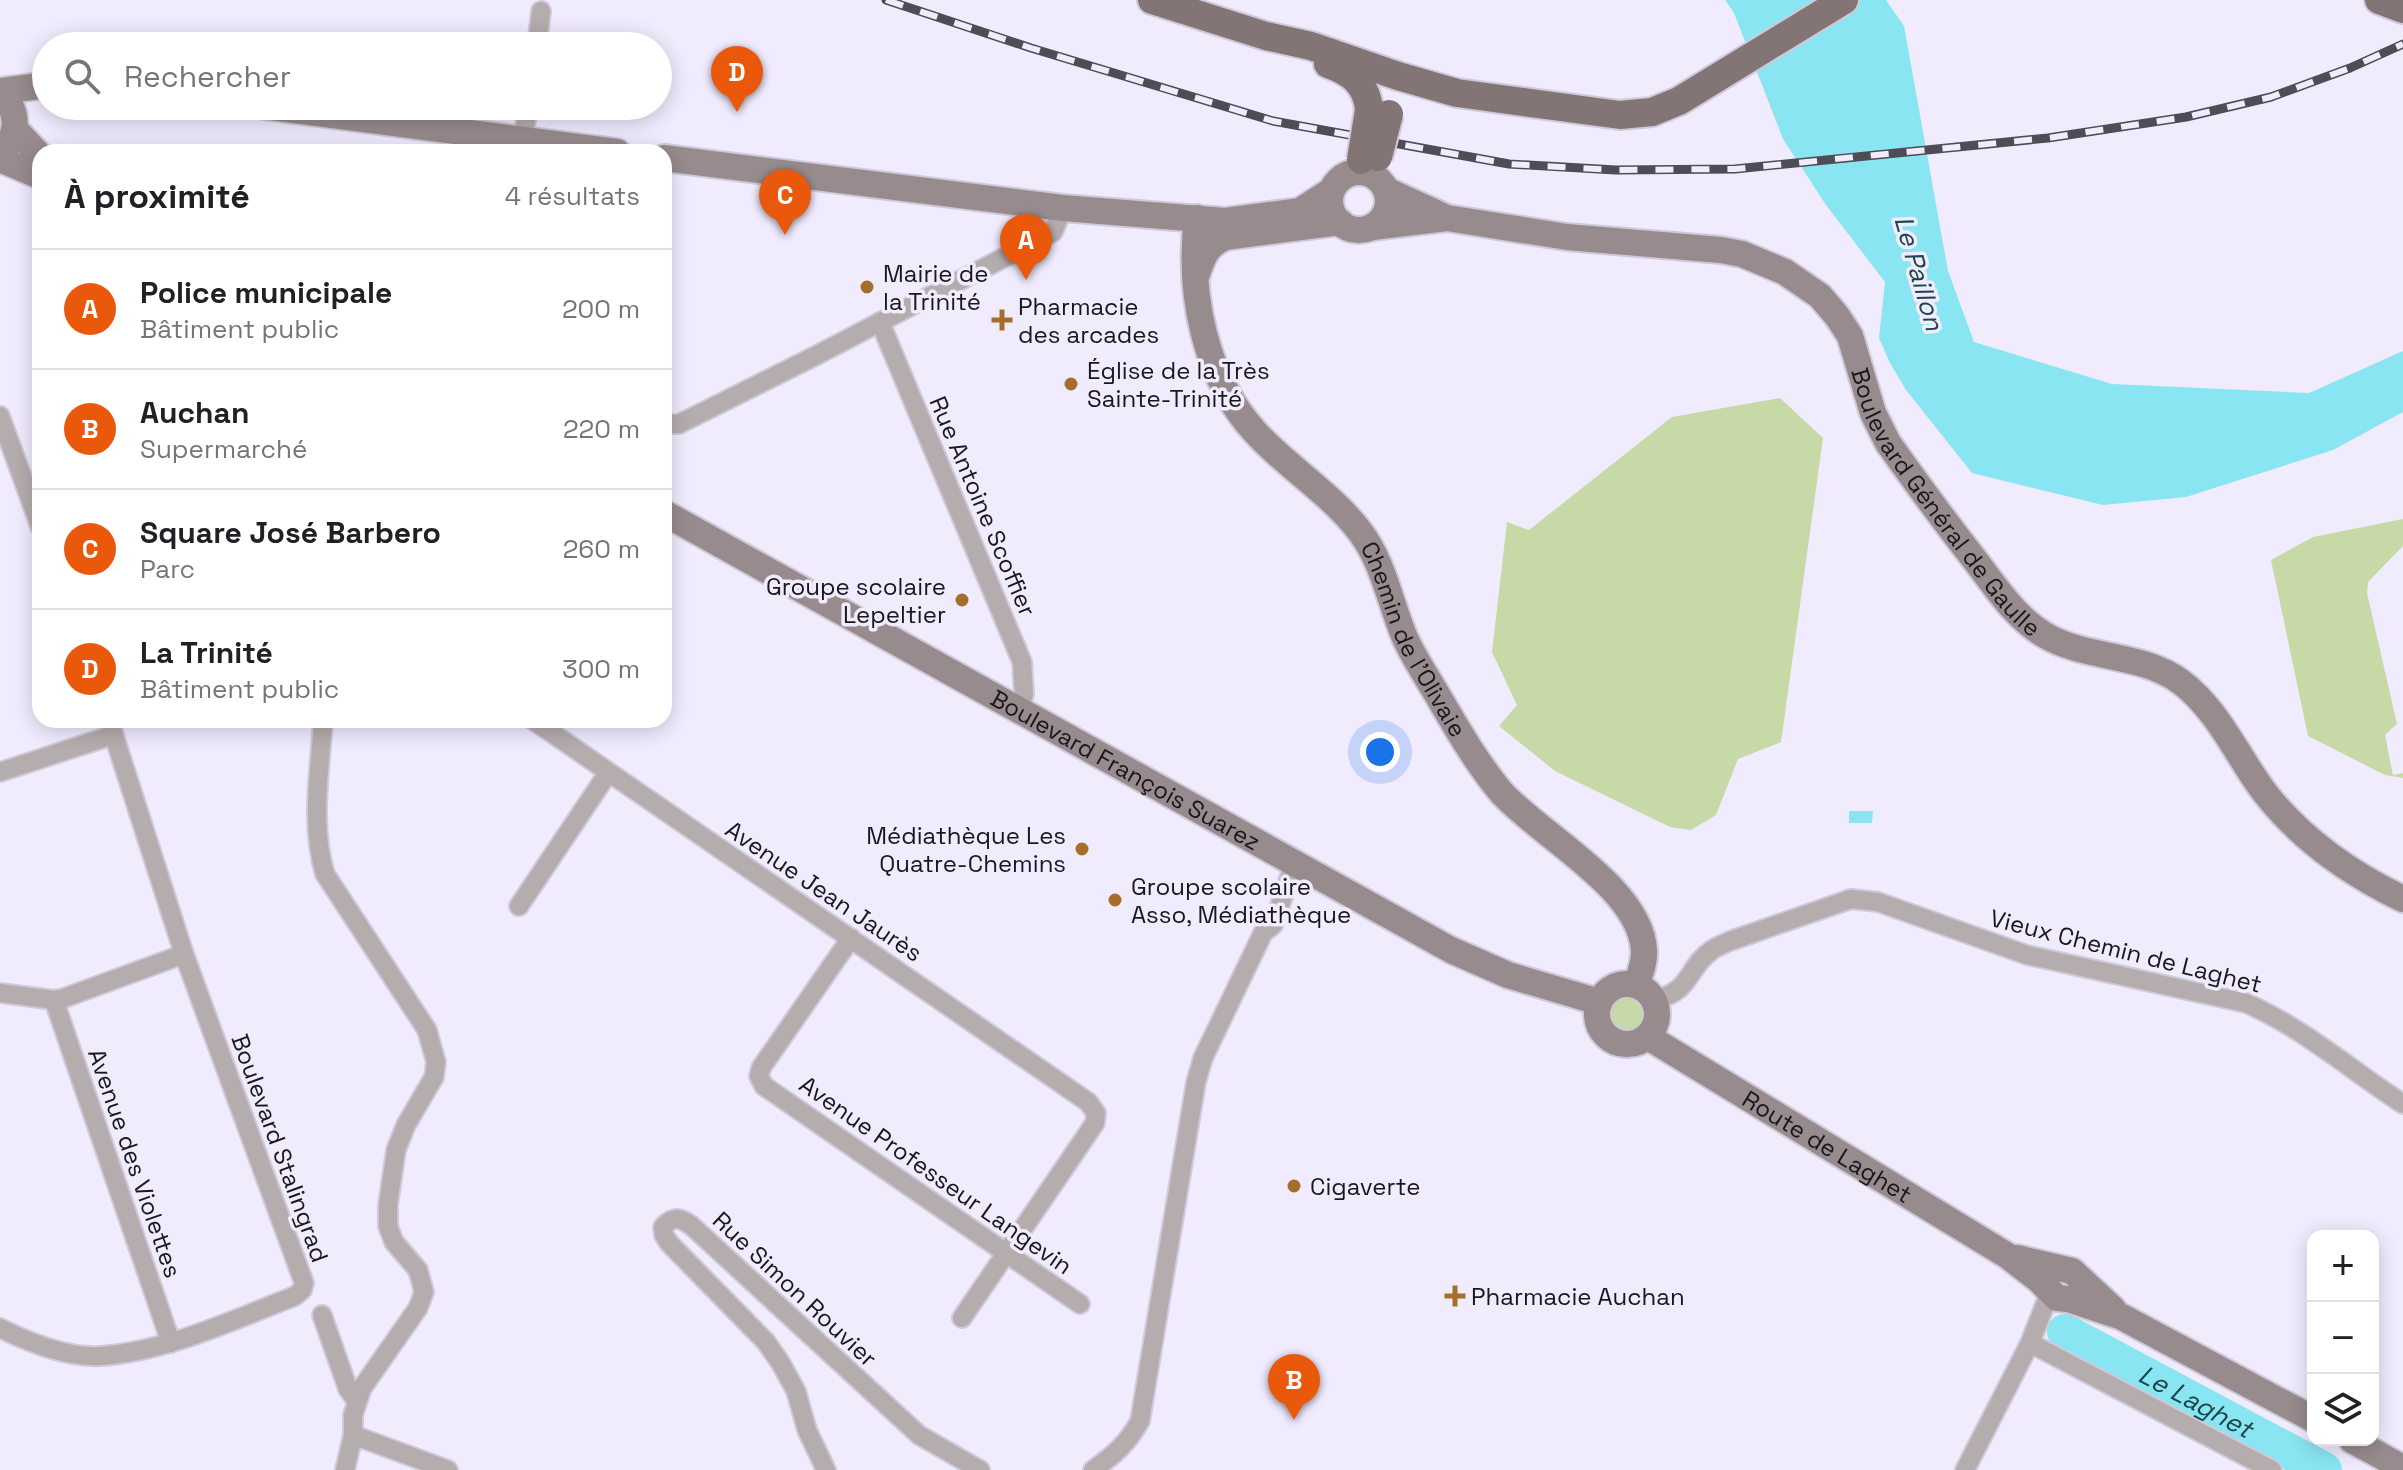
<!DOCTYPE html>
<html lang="fr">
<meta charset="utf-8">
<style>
body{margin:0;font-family:"Space Grotesk",sans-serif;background:#f6f6f6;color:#202124}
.controls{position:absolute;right:24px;bottom:24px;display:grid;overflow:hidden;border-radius:16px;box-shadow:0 4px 20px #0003}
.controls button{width:72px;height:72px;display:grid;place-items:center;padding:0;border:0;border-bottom:2px solid #e0e0e0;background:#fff;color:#202124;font:40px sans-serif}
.you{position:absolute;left:1380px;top:752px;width:28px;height:28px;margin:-20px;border:6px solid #fff;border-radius:50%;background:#1a73e8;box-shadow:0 0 0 12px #1a73e833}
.badge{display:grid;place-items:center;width:52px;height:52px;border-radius:50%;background:#ea580c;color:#fff;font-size:26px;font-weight:700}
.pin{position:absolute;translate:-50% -66px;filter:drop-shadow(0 2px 4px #0008)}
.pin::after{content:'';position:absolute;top:42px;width:28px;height:24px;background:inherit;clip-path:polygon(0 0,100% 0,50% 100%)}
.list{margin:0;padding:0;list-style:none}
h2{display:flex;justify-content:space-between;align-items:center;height:104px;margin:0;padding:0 32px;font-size:34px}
h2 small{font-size:26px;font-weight:400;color:#757577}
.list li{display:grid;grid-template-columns:52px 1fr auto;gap:24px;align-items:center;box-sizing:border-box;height:120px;padding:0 32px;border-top:2px solid #e0e0e0}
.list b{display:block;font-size:30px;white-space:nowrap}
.list p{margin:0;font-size:26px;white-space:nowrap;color:#757577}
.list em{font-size:26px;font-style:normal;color:#757577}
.icon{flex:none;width:44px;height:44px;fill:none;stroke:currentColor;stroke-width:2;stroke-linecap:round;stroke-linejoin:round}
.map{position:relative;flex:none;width:2403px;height:1470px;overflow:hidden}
.search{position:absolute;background:#fff;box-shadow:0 4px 20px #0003;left:32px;top:32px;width:640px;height:88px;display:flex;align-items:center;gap:20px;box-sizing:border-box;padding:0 28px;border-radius:44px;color:#757577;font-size:30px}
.panel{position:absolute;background:#fff;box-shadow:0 4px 20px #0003;left:32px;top:144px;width:640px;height:584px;border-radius:24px}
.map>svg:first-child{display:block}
</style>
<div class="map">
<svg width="2403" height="1470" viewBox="0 0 2403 1470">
<rect width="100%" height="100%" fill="#f0ecfe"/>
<g fill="#c6d9a6">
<polygon points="1780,398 1823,438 1781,742 1738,759 1716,815 1691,830 1670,827 1555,771 1499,726 1517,705 1492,652 1507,522 1529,530 1672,417"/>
<polygon points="2403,519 2403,546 2368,582 2367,593 2397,724 2385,735 2393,775 2403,773 2403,778 2385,775 2308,736 2271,560 2313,537"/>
<circle cx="1627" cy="1014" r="20"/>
</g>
<g fill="#89e5f1">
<polygon points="1725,0 1886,0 1904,26 1948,271 1974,342 2112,384 2309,393 2403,351 2403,412 2333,450 2186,497 2103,505 1972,473 1906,390 1890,363 1879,338 1885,282 1826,205 1783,139 1734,13"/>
<polygon points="1849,811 1873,811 1872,823 1849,823"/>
</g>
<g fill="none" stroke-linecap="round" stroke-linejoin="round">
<path stroke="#89e5f1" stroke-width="36" id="s1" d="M2065,1332L2324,1470"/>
<defs>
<g id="street">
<polyline points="537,46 541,11"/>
<polyline points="523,140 528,106"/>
<polyline points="880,322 1022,662 1024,694 1019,711"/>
<polyline points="0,416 40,526"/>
<polyline points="664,424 679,424 817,355 1053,232 1063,208"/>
<path d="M323,720C320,771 310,824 325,874L427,1030L436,1062L434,1077L406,1125L396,1150L388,1205V1226L394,1242L418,1270L424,1292L418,1308L362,1388L353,1415V1435L345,1470"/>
<polyline points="533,720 1088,1102 1096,1113 1095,1123 962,1318"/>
<polyline points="0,772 113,735"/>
<polyline points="519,906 608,773"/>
<polyline points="851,938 761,1068 759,1076 764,1086 1080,1304"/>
<polyline points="0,993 54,1000 64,998 184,954"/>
<polyline points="54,1000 171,1343"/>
<path d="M1654,1000C1693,991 1686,968 1712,950C1717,946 1724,944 1730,941L1851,899L1878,902L2027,955L2246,1003C2303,1028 2351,1070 2403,1104"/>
<polyline points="322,1315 348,1389 357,1401"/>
<path d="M0,1328C28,1342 68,1358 101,1356C168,1351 233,1320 295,1296L302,1290L304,1283L184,954L109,720"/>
<polyline points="2030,1343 2272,1470"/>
<polyline points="353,1435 448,1470"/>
<path d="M826,1470L807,1430L796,1391L780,1362L766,1342L669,1243L664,1235L663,1227C674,1215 681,1218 692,1226L919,1435L980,1470"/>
<path d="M1093,1470C1113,1456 1128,1443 1140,1421L1196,1082L1203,1058L1263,933L1273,925L1295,862"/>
<polyline points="1965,1470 2030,1343 2050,1292"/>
</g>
<g id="secondary">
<path d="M0,91C18,110 21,134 0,153"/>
<polyline points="1,91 46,85"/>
<polyline points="263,106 617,152"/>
<polyline points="15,129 40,156"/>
<polyline points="664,158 1063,208 1225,221 1300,211 1331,191"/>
<polyline points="0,159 40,176"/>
<circle cx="1359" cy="201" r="29"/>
<path id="s2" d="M1386,190L1447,218L1567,237L1721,250L1742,254L1785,272L1820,296L1837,316L1850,336L1873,413L1888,443C1915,481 1942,518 1971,555C1994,584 2015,620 2050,638C2091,659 2143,654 2181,682C2219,711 2237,756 2265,793C2301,839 2351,874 2403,899"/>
<path id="s3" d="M1197,218C1188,292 1204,377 1256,433C1288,468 1332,494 1361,533C1384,564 1390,603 1405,638C1413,656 1425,674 1435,691C1455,725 1475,761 1501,792C1539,835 1640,887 1644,950C1645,962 1640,974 1636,985"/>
<polyline points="1372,227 1447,218"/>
<path d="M1197,274C1203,256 1207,245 1225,237L1340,222"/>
<path id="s4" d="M664,513L1451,950L1508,975L1599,1002"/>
<circle cx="1627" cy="1014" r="30"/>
<path id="s5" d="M1648,1037L2008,1256L2039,1280L2057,1298L2068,1299L2122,1317L2313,1419"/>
<polyline points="2017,1258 2072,1271 2113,1309"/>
<polyline points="2352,1440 2403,1468"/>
</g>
<g id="primary">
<polyline points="1152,0 1266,36 1311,46 1398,76 1457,93 1620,115 1652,112 1679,101 1844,0"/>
<polyline points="2379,0 2403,9"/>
<path d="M1328,64C1351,72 1367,84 1369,110"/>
</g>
</defs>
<use href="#street" stroke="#cecada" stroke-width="22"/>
<use href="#secondary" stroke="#cecada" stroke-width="30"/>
<use href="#primary" stroke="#cecada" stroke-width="32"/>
<use href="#street" stroke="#b5acad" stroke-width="18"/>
<use href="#secondary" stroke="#988b8d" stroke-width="26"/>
<use href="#primary" stroke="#837476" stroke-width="28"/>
<defs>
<polyline id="rail" points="886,0 1031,48 1273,121 1509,164 1616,170 1735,169 2048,138 2186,117 2271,97 2350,68 2403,44"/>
</defs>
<use href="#rail" stroke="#4e4c55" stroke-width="9"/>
<use href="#rail" stroke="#f0ecfe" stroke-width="6" stroke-dasharray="18" stroke-linecap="butt"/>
<defs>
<g id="primary-bridge">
<polyline points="1378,157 1389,114"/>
<polyline points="1361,160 1369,110"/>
</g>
</defs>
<use href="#primary-bridge" stroke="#cecada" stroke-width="32" stroke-linecap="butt"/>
<use href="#primary-bridge" stroke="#837476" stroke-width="28"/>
</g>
<g fill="#a56e2a" stroke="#f0ecfe" stroke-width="3">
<circle cx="867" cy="287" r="8"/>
<path d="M998 308h8v8h8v8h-8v8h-8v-8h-8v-8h8z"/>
<circle cx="1071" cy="384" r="8"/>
<circle cx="962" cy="600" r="8"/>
<circle cx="1082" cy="849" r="8"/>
<circle cx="1115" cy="900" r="8"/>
<circle cx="1294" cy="1186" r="8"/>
<path d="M1451 1284h8v8h8v8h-8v8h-8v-8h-8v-8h8z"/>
</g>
<g text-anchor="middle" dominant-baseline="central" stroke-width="7" stroke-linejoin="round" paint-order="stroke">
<g font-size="24" fill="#19171d" stroke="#f0ecfe" text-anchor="start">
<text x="883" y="273">Mairie de<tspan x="883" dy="28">la Trinité</tspan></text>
<text x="1018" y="306">Pharmacie<tspan x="1018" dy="28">des arcades</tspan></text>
<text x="1087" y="370">Église de la Très<tspan x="1087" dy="28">Sainte-Trinité</tspan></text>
<text x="946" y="586" text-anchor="end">Groupe scolaire<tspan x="946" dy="28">Lepeltier</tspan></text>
<text x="1066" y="835" text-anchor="end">Médiathèque Les<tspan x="1066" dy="28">Quatre-Chemins</tspan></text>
<text x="1131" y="886">Groupe scolaire<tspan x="1131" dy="28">Asso, Médiathèque</tspan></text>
<text x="1310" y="1186">Cigaverte</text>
<text x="1471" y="1296">Pharmacie Auchan</text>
</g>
<g font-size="24" fill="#19171d" stroke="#f0ecfe">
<text stroke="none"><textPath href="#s2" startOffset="698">Boulevard Général de Gaulle</textPath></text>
<text transform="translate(983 506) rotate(67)">Rue Antoine Scoffier</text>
<text stroke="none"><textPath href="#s3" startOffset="494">Chemin de l'Olivaie</textPath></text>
<text stroke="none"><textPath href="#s4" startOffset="528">Boulevard François Suarez</textPath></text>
<text transform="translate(824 891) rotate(34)">Avenue Jean Jaurès</text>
<text transform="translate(2126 951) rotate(14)">Vieux Chemin de Laghet</text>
<text stroke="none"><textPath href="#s5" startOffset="210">Route de Laghet</textPath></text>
<text transform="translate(280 1148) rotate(70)">Boulevard Stalingrad</text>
<text transform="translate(135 1163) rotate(71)">Avenue des Violettes</text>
<text transform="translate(936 1175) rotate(35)">Avenue Professeur Langevin</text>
<text transform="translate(795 1289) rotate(43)">Rue Simon Rouvier</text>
</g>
<g font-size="26" font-style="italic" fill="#1a454a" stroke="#f0ecfe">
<text transform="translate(1919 273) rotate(74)">Le Paillon</text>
<text stroke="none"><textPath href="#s1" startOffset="148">Le Laghet</textPath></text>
</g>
</g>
</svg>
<div class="controls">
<button>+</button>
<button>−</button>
<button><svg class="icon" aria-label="layers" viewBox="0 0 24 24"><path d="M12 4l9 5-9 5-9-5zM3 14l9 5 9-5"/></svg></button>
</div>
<div class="you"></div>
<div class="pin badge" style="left:1026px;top:280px">A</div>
<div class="pin badge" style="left:1294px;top:1420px">B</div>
<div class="pin badge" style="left:785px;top:235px">C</div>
<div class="pin badge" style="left:737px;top:112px">D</div>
<div class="search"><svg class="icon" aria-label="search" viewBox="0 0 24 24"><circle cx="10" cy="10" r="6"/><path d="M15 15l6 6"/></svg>Rechercher</div>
<section class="panel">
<h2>À proximité<small>4 résultats</small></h2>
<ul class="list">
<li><span class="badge">A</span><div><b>Police municipale</b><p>Bâtiment public</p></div><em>200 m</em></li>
<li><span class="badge">B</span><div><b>Auchan</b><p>Supermarché</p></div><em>220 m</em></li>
<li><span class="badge">C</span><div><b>Square José Barbero</b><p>Parc</p></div><em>260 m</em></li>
<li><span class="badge">D</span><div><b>La Trinité</b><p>Bâtiment public</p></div><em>300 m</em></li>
</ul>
</section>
</div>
